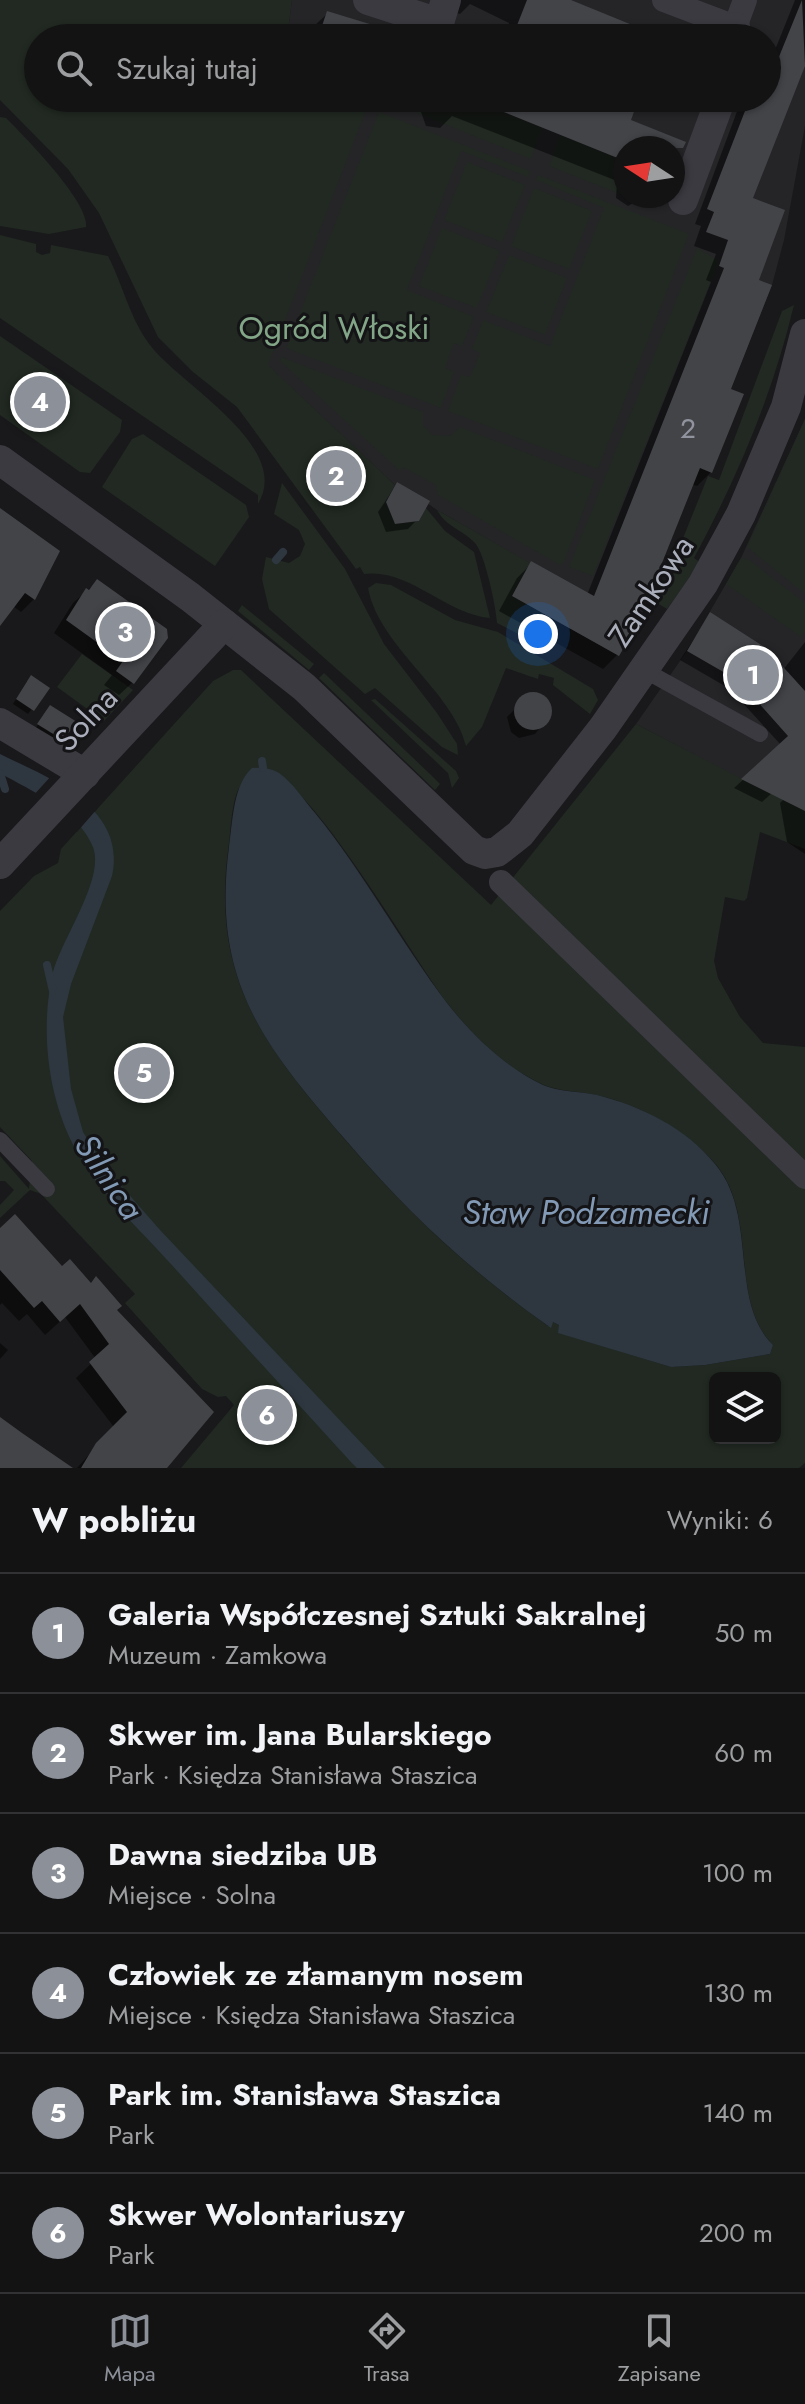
<!DOCTYPE html>
<html lang="pl">
<meta charset="utf-8">
<style>
body{margin:0;font-family:Jost,sans-serif;background:#202022;color:#f1f3f6}
.controls{position:absolute;right:24px;bottom:24px;display:grid;overflow:hidden;border-radius:12px;box-shadow:0 2px 6px #0004}
.controls button{width:72px;height:72px;display:grid;place-items:center;padding:0;border:0;border-bottom:2px solid #323234;background:#131314;color:#f1f3f6;font:40px sans-serif}
.compass{position:absolute;left:613px;top:136px;width:72px;height:72px;border-radius:50%;background:#131314;box-shadow:0 2px 6px #0004;rotate:282deg}
.you{position:absolute;left:538px;top:634px;width:28px;height:28px;margin:-20px;border:6px solid #fff;border-radius:50%;background:#1a73e8;box-shadow:0 0 0 12px #1a73e833}
.badge{display:grid;place-items:center;width:52px;height:52px;border-radius:50%;background:#8c9099;color:#fff;font-size:26px;font-weight:700}
.pin{position:absolute;translate:-50% -50%;border:4px solid #fff;box-shadow:0 2px 8px #0006}
.list{margin:0;padding:0;list-style:none}
h2{display:flex;justify-content:space-between;align-items:center;height:104px;margin:0;padding:0 32px;font-size:34px}
h2 small{font-size:26px;font-weight:400;color:#9d9ea0}
.list li{display:grid;grid-template-columns:52px 1fr auto;gap:24px;align-items:center;box-sizing:border-box;height:120px;padding:0 32px;border-top:2px solid #323234}
.list b{display:block;font-size:30px;white-space:nowrap}
.list p{margin:0;font-size:26px;white-space:nowrap;color:#9d9ea0}
.list em{font-size:26px;font-style:normal;color:#9d9ea0}
.icon{flex:none;width:44px;height:44px;fill:none;stroke:currentColor;stroke-width:2;stroke-linecap:round;stroke-linejoin:round}
.map{position:relative;flex:none;width:805px;height:1468px;overflow:hidden}
.search{position:absolute;background:#131314;box-shadow:0 2px 6px #0004;left:24px;right:24px;top:24px;height:88px;display:flex;align-items:center;gap:20px;box-sizing:border-box;padding:0 28px;border-radius:44px;color:#9d9ea0;font-size:30px}
.sheet{height:824px;background:#131314}
nav{display:flex;justify-content:space-around;align-items:center;box-sizing:border-box;height:112px;border-top:2px solid #323234;background:#131314;font-size:22px;color:#9d9ea0}
nav a{display:grid;justify-items:center;gap:4px}
nav .on{color:#8c9099}
.map>svg:first-child{display:block}
</style>
<div class="map">
<svg width="805" height="1468" viewBox="0 0 805 1468">
<rect width="100%" height="100%" fill="#19191b"/>
<g fill="#252528" fill-rule="evenodd">
<path d="M292,0H805V126L784,240L772,285L638,622L619,656L512,596L529,563L437,510L397,482L395,485L267,365L278,98H767V38H287ZM625,148H673V196H625Z"/>
<polygon points="805,419 805,768 741,779 636,724 687,651 741,558"/>
</g>
<g fill="#212922" fill-rule="evenodd">
<path d="M0,0H292L287,38H38V98H362L366,110L268,365L395,485L386,502L395,524L419,521L426,508L445,531L474,552L490,618C445,614 409,568 364,574L360,567L356,569L237,407L193,372L158,337L99,213L68,169L0,100Z"/>
<polygon points="423,98 439,98 443,110 459,112 469,99 542,128 531,159 417,113"/>
<polygon points="379,112 530,171 528,177 461,151 407,290 474,317 462,346 454,343 445,368 454,372 441,408 286,348"/>
<path d="M0,117L6,118C25,137 89,202 86,227L49,234L0,226Z"/>
<polygon points="560,135 625,161 625,196 549,166"/>
<polygon points="467,162 525,185 502,242 444,220"/>
<polygon points="538,175 689,234 598,469 448,411 461,375 470,377 480,353 472,349 483,320 550,346 604,208 536,180"/>
<polygon points="534,188 592,211 569,269 511,246"/>
<polygon points="442,228 500,251 477,308 419,286"/>
<path d="M0,235L36,244V252L42,255L50,253L51,245L108,256C123,285 130,319 150,345C180,385 293,446 258,504V495L0,318Z"/>
<polygon points="697,248 719,261 593,576 569,567"/>
<polygon points="509,255 567,278 545,335 486,312"/>
<path d="M794,305C772,396 738,476 694,558L701,563L667,609L657,603L708,476L719,480L782,311Z"/>
<polygon points="0,336 122,420 120,432 90,473 80,472 0,415"/>
<polygon points="281,357 423,412 423,425 432,435 450,436 460,427 595,480 564,562 560,565 438,495 436,485 403,467 400,471 280,361"/>
<polygon points="805,419 805,594 747,547"/>
<polygon points="143,434 246,505 249,517 215,566 102,487 132,439"/>
<polygon points="282,483 345,569 384,644 437,713 457,744 458,755 442,747 375,688 365,694 269,609 262,579 266,557 289,563 300,556 305,544 299,530 274,514"/>
<path d="M437,510L530,563L512,596L548,617L537,636L524,637L497,623C496,607 485,554 475,543C463,530 446,527 437,510Z"/>
<polygon points="741,558 749,560 805,603 805,631 801,637 726,584"/>
<path d="M376,583L391,585L455,620L498,632L593,689L598,700L590,714L553,685L554,678L539,674L538,679L506,668L482,727L466,746C453,691 379,647 368,588Z"/>
<polygon points="242,605 314,664 309,670 238,611"/>
<polygon points="82,654 133,690 104,721 57,687"/>
<path d="M233,670H241L491,905L636,724L760,788L805,769V849L760,832L747,898L744,901L725,897L714,961L718,978L740,1017L763,1043L805,1047V1463L799,1468H181L234,1405L226,1396L218,1397L202,1389L125,1303L135,1294L41,1194L30,1190L0,1218V1205L14,1190L5,1181H0V1156L29,1189L32,1161L0,1127V911L34,876L58,863L61,849L213,681ZM263,770C308,772 415,962 448,1004C472,1035 507,1069 544,1085C559,1091 576,1091 591,1094C635,1102 682,1128 712,1160C761,1212 727,1299 773,1345L770,1354L705,1365L671,1367L560,1333L559,1325L553,1322L548,1326C468,1269 411,1216 347,1142C267,1049 211,982 228,851C231,832 231,801 240,786C243,781 255,775 263,770ZM715,1378H775V1438H715Z"/>
<polygon points="324,673 431,775 440,784 435,790 319,678"/>
<polygon points="375,699 456,771 459,778 452,788 448,773 371,700"/>
</g>
<g fill="#2e3740">
<path d="M0,754C49,778 127,807 112,876L71,984L63,1017L71,1089L83,1132L104,1166L160,1230L385,1468H357L350,1461C290,1395 230,1330 171,1264C119,1206 73,1172 54,1092C45,1053 44,1011 53,972C62,938 105,879 93,847C79,811 31,791 0,773Z"/>
<path d="M252,768C260,767 272,768 279,773C293,783 304,800 315,813C364,873 400,941 447,1003C471,1034 506,1068 543,1085C559,1092 579,1091 597,1095C641,1106 686,1128 715,1164C759,1216 728,1301 773,1345L770,1354L705,1365L671,1367L558,1333L559,1325L553,1322L551,1328C473,1273 412,1217 350,1145C266,1048 211,984 229,847C233,817 234,784 252,768Z"/>
</g>
<polygon fill="#19191b" points="52,775 85,795 97,809 77,832 50,806 32,797"/>
<g fill="#0007">
<polygon points="434,0 565,0 660,38 503,38 509,23 470,4 460,14 445,10"/>
<polygon points="795,0 805,0 805,61 751,199 756,282 711,472 697,486 691,484 637,621 617,655 603,669 499,611 517,578 531,564 587,595 711,282 706,280 716,254 694,246 701,226 695,224 742,98 767,98 767,70"/>
<polygon points="328,13 414,38 311,38 314,26"/>
<polygon points="689,33 704,35 705,38 684,38"/>
<polygon points="416,98 637,98 628,122 653,148 625,148 625,196 645,196 628,206 616,198 617,181 452,116 440,128 426,126"/>
<polygon points="397,484 417,520 408,529 386,532 378,512"/>
<polygon points="0,511 57,552 34,599 21,612 13,606 0,622"/>
<polygon points="97,582 132,683 119,695 104,685 112,675 54,633 73,603"/>
<polygon points="710,615 783,670 805,642 805,763 762,802 734,788 781,745 730,689 680,660"/>
<polygon points="27,681 47,688 28,714 13,704"/>
<polygon points="529,695 540,696 548,704 550,715 535,734 519,738 511,732 507,717"/>
<polygon points="47,712 62,739 58,743 35,729"/>
<polygon points="789,794 805,796 805,854 787,842 780,803"/>
<polygon points="0,1231 62,1269 114,1311 164,1468 77,1468 114,1427 76,1378 96,1359 65,1317 45,1335 27,1314 19,1321 2,1303 0,1305"/>
<polygon points="0,1343 8,1350 0,1359"/>
</g>
<g fill="none" stroke-linecap="round" stroke-linejoin="round">
<g stroke="#2e3740" stroke-width="8">
<polyline points="276,560 283,552"/>
<polyline points="262,761 263,768"/>
<polyline points="0,773 5,789"/>
<polyline points="47,965 53,991"/>
</g>
</g>
<g fill="#434448">
<polygon points="527,0 571,0 664,38 512,38"/>
<polygon points="802,0 805,66 753,198 785,210 759,280 772,285 731,389 744,394 712,473 700,468 638,623 619,656 512,596 531,561 594,596 724,268 719,266 728,240 706,232 714,212 707,209 750,98 767,98 767,72 772,74"/>
<polygon points="327,11 399,33 399,38 318,38"/>
<polygon points="469,98 639,98 631,120 686,142 683,148 625,148 625,161"/>
<polygon points="397,482 430,501 419,521 395,524 386,502"/>
<polygon points="0,508 60,551 35,600 25,593 0,626"/>
<polygon points="97,579 167,629 168,638 134,684 116,671 123,661 66,620 86,588 89,590"/>
<polygon points="710,612 766,648 805,691 805,811 741,779 788,736 739,681 687,651"/>
<polygon points="31,675 50,688 34,711 16,699"/>
<circle cx="533" cy="711" r="19"/>
<polygon points="50,705 77,722 63,740 37,724"/>
<polygon points="15,1214 62,1266 70,1259 91,1283 96,1276 122,1306 117,1310 214,1412 167,1468 81,1468 96,1443 127,1412 89,1362 109,1344 80,1304 60,1322 42,1301 34,1308 0,1270 0,1228"/>
<polygon points="0,1417 22,1433 73,1468 0,1468"/>
</g>
<g fill="none" stroke-linecap="round" stroke-linejoin="round">
<g stroke="#3a3a40" stroke-width="16">
<polyline points="642,669 760,734"/>
<polyline points="0,1140 47,1189"/>
</g>
<g stroke="#3a3a40" stroke-width="24">
<polyline points="664,0 735,27 745,0"/>
<polyline points="501,882 805,1177"/>
</g>
<g stroke="#3a3a40" stroke-width="30">
<polyline points="368,0 439,23 446,0"/>
<polyline points="735,27 737,38"/>
<polyline points="683,200 721,98"/>
<polyline points="0,460 190,597 304,687 474,850 485,854 497,852 520,834 603,728 703,584 741,514 786,407 805,334"/>
<polyline points="0,723 85,774"/>
<polyline points="0,864 224,624"/>
</g>
</g>
<g text-anchor="middle" dominant-baseline="central" stroke-width="6" stroke-linejoin="round" paint-order="stroke">
<g font-size="28" fill="#91949e">
<text x="688" y="428">2</text>
</g>
<g font-size="32" fill="#82a687" stroke="#141416">
<text x="334" y="328">Ogród Włoski</text>
</g>
<g font-size="32" fill="#abafbb" stroke="#141416">
<text transform="translate(651 591) rotate(-56)">Zamkowa</text>
<text transform="translate(86 719) rotate(-47)">Solna</text>
</g>
<g font-size="34" font-style="italic" fill="#829ab6" stroke="#141416">
<text transform="translate(109 1177) rotate(56)">Silnica</text>
<text x="586" y="1212">Staw Podzamecki</text>
</g>
</g>
</svg>
<div class="controls">
<button><svg class="icon" aria-label="layers" viewBox="0 0 24 24"><path d="M12 4l9 5-9 5-9-5zM3 14l9 5 9-5"/></svg></button>
</div>
<svg class="compass" viewBox="-18 -18 36 36"><path d="M0-13l5 13h-10z" fill="#e53935"/><path d="M0 13l5-13h-10z" fill="#9d9ea0"/></svg>
<div class="you"></div>
<div class="pin badge" style="left:753px;top:675px">1</div>
<div class="pin badge" style="left:336px;top:476px">2</div>
<div class="pin badge" style="left:125px;top:632px">3</div>
<div class="pin badge" style="left:40px;top:402px">4</div>
<div class="pin badge" style="left:144px;top:1073px">5</div>
<div class="pin badge" style="left:267px;top:1415px">6</div>
<div class="search"><svg class="icon" aria-label="search" viewBox="0 0 24 24"><circle cx="10" cy="10" r="6"/><path d="M15 15l6 6"/></svg>Szukaj tutaj</div>
</div>
<section class="sheet">
<h2>W pobliżu<small>Wyniki: 6</small></h2>
<ul class="list">
<li><span class="badge">1</span><div><b>Galeria Współczesnej Sztuki Sakralnej</b><p>Muzeum · Zamkowa</p></div><em>50 m</em></li>
<li><span class="badge">2</span><div><b>Skwer im. Jana Bularskiego</b><p>Park · Księdza Stanisława Staszica</p></div><em>60 m</em></li>
<li><span class="badge">3</span><div><b>Dawna siedziba UB</b><p>Miejsce · Solna</p></div><em>100 m</em></li>
<li><span class="badge">4</span><div><b>Człowiek ze złamanym nosem</b><p>Miejsce · Księdza Stanisława Staszica</p></div><em>130 m</em></li>
<li><span class="badge">5</span><div><b>Park im. Stanisława Staszica</b><p>Park</p></div><em>140 m</em></li>
<li><span class="badge">6</span><div><b>Skwer Wolontariuszy</b><p>Park</p></div><em>200 m</em></li>
</ul>
</section>
<nav>
<a class="on"><svg class="icon" aria-label="map" viewBox="0 0 24 24"><path d="M3 6l6-2 6 2 6-2v14l-6 2-6-2-6 2zM9 4v14M15 6v14"/></svg>Mapa</a>
<a><svg class="icon" aria-label="directions" viewBox="0 0 24 24"><path d="M12 3l9 9-9 9-9-9zM9 14v-3h6M13 9l2 2-2 2"/></svg>Trasa</a>
<a><svg class="icon" aria-label="saved" viewBox="0 0 24 24"><path d="M7 4h10v16l-5-4-5 4z"/></svg>Zapisane</a>
</nav>
